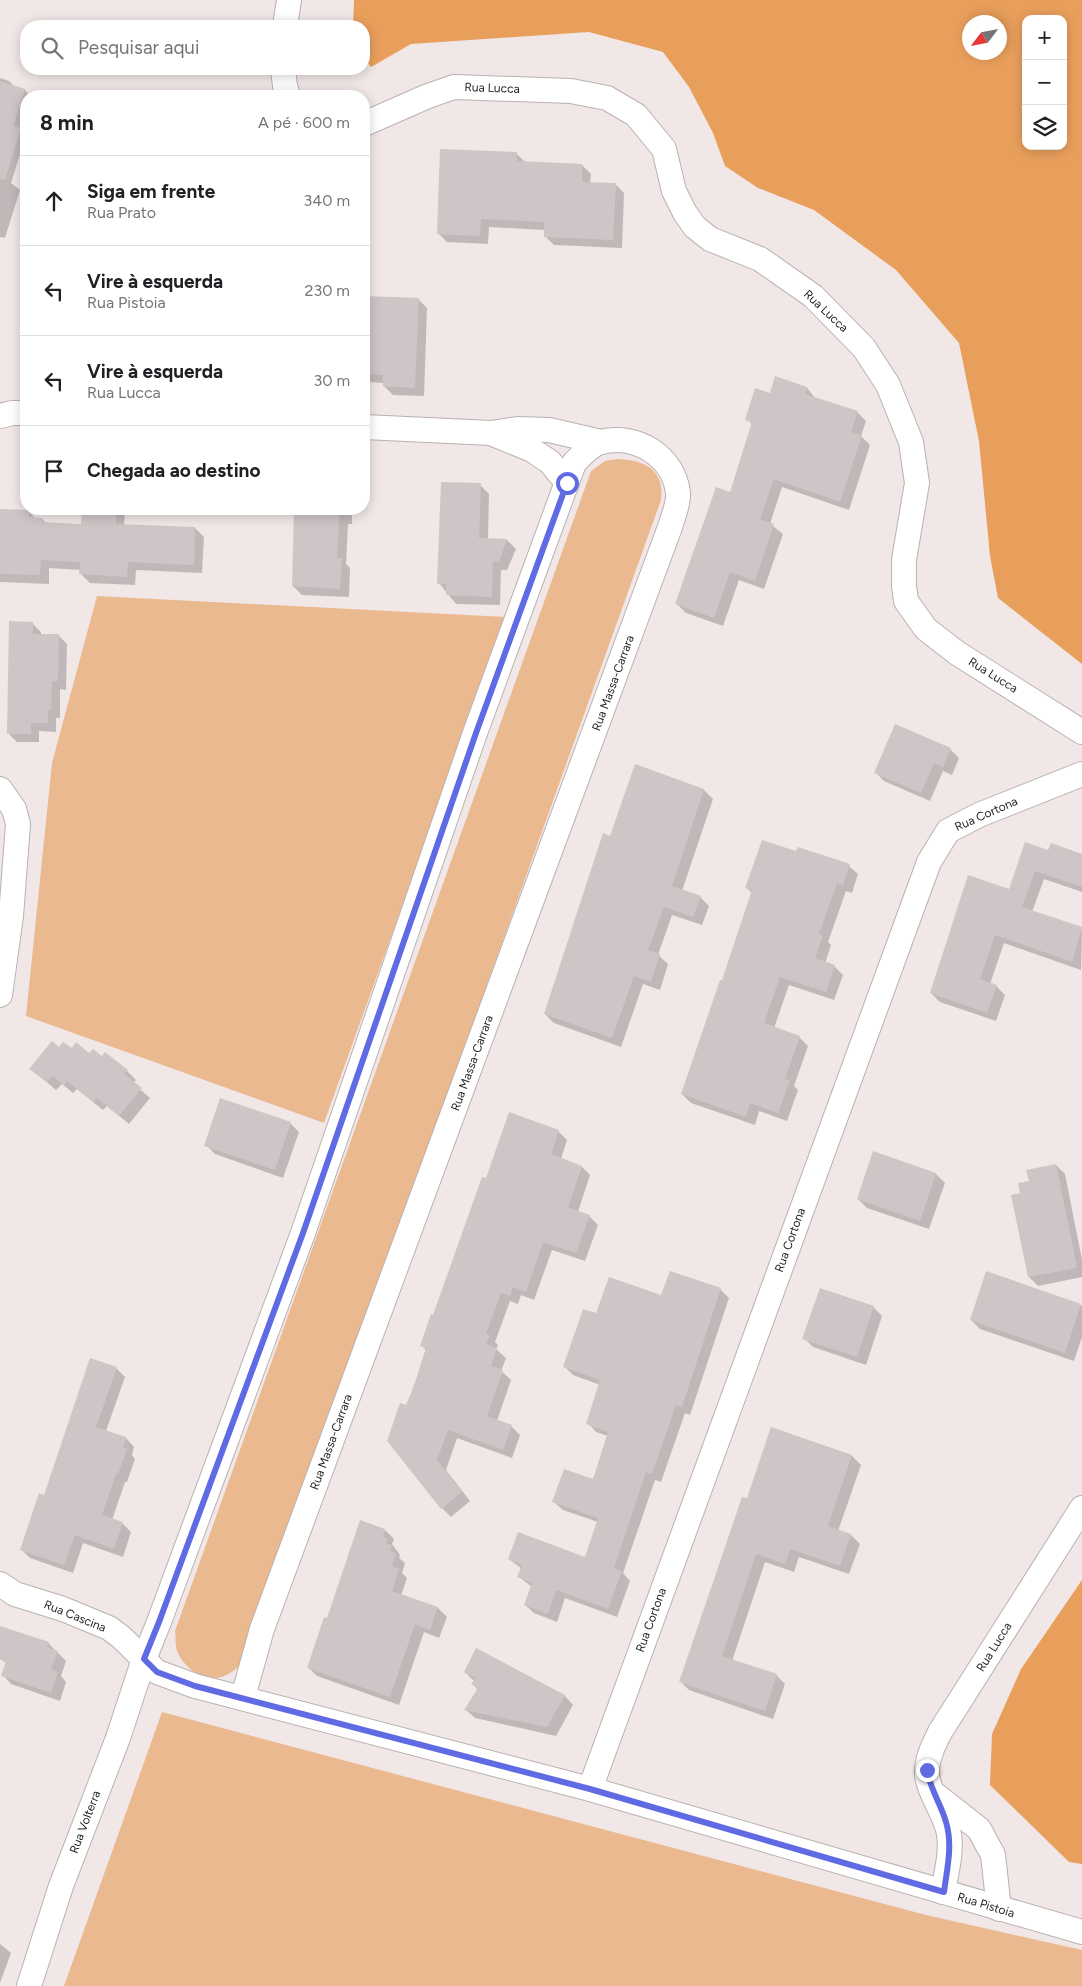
<!DOCTYPE html>
<html lang="pt">
<meta charset="utf-8">
<style>
body{margin:0;font-family:Figtree,sans-serif;background:#f2f2f2;color:#202124}
.controls{position:absolute;right:15px;top:15px;display:grid;overflow:hidden;border-radius:10px;box-shadow:0 2px 12px #0003}
.controls button{width:45px;height:45px;display:grid;place-items:center;padding:0;border:0;border-bottom:1px solid #e0e0e0;background:#fff;color:#202124;font:25px sans-serif}
.compass{position:absolute;left:962px;top:15px;width:45px;height:45px;border-radius:50%;background:#fff;box-shadow:0 2px 12px #0003;rotate:238deg}
.stop{position:absolute;width:15px;height:15px;margin:-11px;border:4px solid #606be3;border-radius:50%;background:#fff}
.stop.end{background:#606be3;border-color:#fff;box-shadow:0 1px 5px #0008}
.list{margin:0;padding:0;list-style:none}
h2{display:flex;justify-content:space-between;align-items:center;height:65px;margin:0;padding:0 20px;font-size:21px}
h2 small{font-size:16px;font-weight:400;color:#757577}
.list li{display:grid;grid-template-columns:32px 1fr auto;gap:15px;align-items:center;box-sizing:border-box;height:90px;padding:0 20px;border-top:1px solid #e0e0e0}
.list b{display:block;font-size:19px;white-space:nowrap}
.list p{margin:0;font-size:16px;white-space:nowrap;color:#757577}
.list em{font-size:16px;font-style:normal;color:#757577}
.icon{flex:none;width:28px;height:28px;fill:none;stroke:currentColor;stroke-width:2;stroke-linecap:round;stroke-linejoin:round}
.map{position:relative;flex:none;width:1082px;height:1986px;overflow:hidden}
.search{position:absolute;background:#fff;box-shadow:0 2px 12px #0003;left:20px;top:20px;width:350px;height:55px;display:flex;align-items:center;gap:12px;box-sizing:border-box;padding:0 18px;border-radius:20px;color:#757577;font-size:19px}
.panel{position:absolute;background:#fff;box-shadow:0 2px 12px #0003;left:20px;top:90px;width:350px;height:425px;border-radius:20px}
.map>svg:first-child{display:block}
</style>
<div class="map">
<svg width="1082" height="1986" viewBox="0 0 1082 1986">
<rect width="100%" height="100%" fill="#f0e7e6"/>
<g fill="#ebb990">
<path d="M617,459C644,460 665,469 661,500L244,1662C236,1669 227,1677 217,1678C200,1680 183,1666 177,1651C175,1645 176,1638 175,1631L591,471L605,461Z"/>
<polygon points="97,596 506,617 324,1123 26,1016 52,763"/>
<polygon points="162,1712 926,1915 1082,1950 1082,1986 64,1986"/>
</g>
<g fill="#e99f5c" fill-rule="evenodd">
<path d="M354,0H1082V664L998,598L990,556L979,441L959,343L896,270L814,210L758,188L725,166L713,133L689,87L663,52L589,32L411,44L371,67L364,58V26H353ZM1026,19H1063V146H1026ZM970,22H1000V52H970Z"/>
<polygon points="1082,1580 1082,1864 1069,1862 990,1785 992,1734 1021,1669"/>
</g>
<g fill="#0003">
<polygon points="0,78 9,81 15,87 25,90 30,96 26,96 26,109 20,129 26,135 11,183 20,190 5,238 0,237"/>
<polygon points="516,153 525,162 582,165 591,174 590,183 615,184 624,193 622,248 554,245 545,236 545,230 489,227 488,244 447,242 438,233"/>
<polygon points="364,297 418,299 427,308 424,396 393,395 384,386 384,383 370,382 364,376"/>
<polygon points="776,378 807,388 815,398 857,412 866,421 861,436 870,445 849,510 782,487 770,524 783,534 764,589 739,580 723,626 686,613 677,604 731,494 753,425 747,419 771,395"/>
<polygon points="480,485 489,494 488,539 507,540 516,549 507,570 501,570 500,605 456,604 439,583"/>
<polygon points="83,509 125,509 124,525 195,528 204,537 202,573 136,570 135,585 90,583 81,574 81,570 49,568 49,584 0,582 0,510 29,512 36,519 42,519 46,523 82,525"/>
<polygon points="296,509 352,509 352,524 348,524 346,564 350,568 349,597 302,595 293,586"/>
<polygon points="32,623 41,632 41,635 58,635 67,644 66,690 60,689 60,718 56,718 56,732 39,731 39,742 17,742 8,733"/>
<polygon points="950,749 959,758 952,775 943,771 930,801 884,781 876,773"/>
<polygon points="636,766 704,790 713,799 682,891 700,897 709,906 702,925 672,915 658,955 668,964 660,990 643,984 621,1047 554,1023 545,1014"/>
<polygon points="1049,851 1082,855 1082,892 1044,879 1032,912 1082,929 1081,970 1004,943 990,984 996,986 1005,995 996,1021 940,1002 931,993 1010,891"/>
<polygon points="797,853 849,866 858,874 852,893 846,891 828,942 831,945 825,963 834,966 843,975 834,1000 789,985 774,1028 799,1037 808,1046 794,1086 798,1090 787,1121 759,1111 755,1125 691,1103 682,1094 723,982 752,893 747,888"/>
<polygon points="60,1049 72,1050 102,1058 127,1071 136,1080 133,1083 150,1098 129,1124 107,1106 103,1110 77,1089 73,1093 62,1084 56,1090 31,1069"/>
<polygon points="290,1123 299,1132 283,1178 215,1154 206,1145"/>
<polygon points="558,1131 567,1140 561,1159 582,1167 590,1175 578,1212 589,1216 598,1225 585,1261 552,1250 534,1300 521,1295 518,1304 510,1301 495,1342 498,1345 496,1349 506,1358 501,1371 511,1380 497,1421 511,1426 520,1435 512,1458 457,1438 446,1470 470,1501 451,1517 442,1508 406,1407 427,1351 422,1346 487,1180"/>
<polygon points="1056,1165 1065,1174 1082,1260 1082,1277 1038,1286 1029,1277 1021,1194 1030,1182"/>
<polygon points="936,1174 945,1183 929,1229 867,1208 858,1199"/>
<polygon points="987,1273 1082,1306 1082,1337 1074,1361 980,1329 971,1320"/>
<polygon points="720,1289 729,1298 690,1415 685,1413 661,1482 655,1480 623,1573 630,1581 617,1617 565,1598 557,1622 534,1613 525,1605 532,1587 519,1577 522,1569 509,1559 585,1558 598,1522 563,1510 554,1502 594,1480 608,1436 596,1432 588,1423 600,1385 573,1375 565,1367 597,1315 662,1297"/>
<polygon points="873,1307 882,1316 866,1365 813,1347 804,1338"/>
<polygon points="116,1368 125,1377 106,1431 126,1438 134,1447 132,1455 135,1459 127,1482 125,1482 112,1520 122,1523 131,1532 123,1557 83,1543 73,1573 30,1558 21,1549 45,1497"/>
<polygon points="772,1429 852,1456 861,1465 838,1531 851,1535 860,1544 849,1574 799,1557 794,1572 765,1562 732,1661 776,1675 785,1684 773,1719 689,1690 680,1681 748,1500"/>
<polygon points="385,1530 394,1539 392,1544 400,1555 399,1558 405,1563 402,1573 407,1578 401,1596 438,1608 447,1617 439,1638 424,1632 399,1705 317,1676 308,1667 327,1619"/>
<polygon points="0,1627 48,1643 66,1661 61,1676 66,1682 60,1701 11,1684 3,1675 7,1663 0,1659"/>
<polygon points="477,1649 565,1696 573,1705 556,1736 475,1718 466,1710 478,1690 473,1684 475,1682 465,1672"/>
<polygon points="0,1944 11,1953 0,1983"/>
</g>
<g fill="#cec5c7">
<polygon points="0,81 25,89 13,126 21,128 5,180 0,179"/>
<polygon points="440,149 517,152 517,161 582,164 582,182 616,183 613,240 544,237 544,222 481,219 480,236 437,234"/>
<polygon points="364,296 419,298 415,388 383,386 383,375 364,374"/>
<polygon points="775,376 807,387 805,394 858,411 851,432 862,435 840,502 774,479 760,519 774,524 755,581 730,572 714,618 675,604 716,487 730,492 752,422 745,420 755,388 770,393"/>
<polygon points="441,482 481,483 479,538 507,539 499,562 493,561 492,597 446,595 446,584 437,584"/>
<polygon points="0,509 29,510 29,517 43,518 42,522 81,524 82,509 116,509 116,524 195,527 194,565 128,562 127,577 79,574 80,562 41,560 40,575 0,574"/>
<polygon points="294,509 340,509 337,558 342,558 340,589 292,586"/>
<polygon points="9,621 33,622 33,634 59,634 58,681 52,681 51,710 48,710 48,723 31,723 31,734 7,734"/>
<polygon points="895,724 951,748 943,767 934,763 921,793 874,773"/>
<polygon points="635,764 704,789 672,886 701,896 693,917 664,907 648,950 660,954 651,982 634,976 612,1038 544,1014 603,833 610,836"/>
<polygon points="762,840 796,851 798,847 850,864 843,885 837,883 819,934 823,935 815,958 835,965 826,992 780,977 764,1023 800,1036 785,1079 790,1080 778,1113 750,1103 746,1117 681,1094 720,980 722,980 752,890 745,888"/>
<polygon points="1025,842 1048,850 1051,843 1082,854 1082,887 1035,871 1022,907 1082,927 1072,962 995,935 980,979 997,985 987,1013 930,993 968,875 1009,889"/>
<polygon points="52,1041 59,1047 63,1042 72,1048 76,1042 89,1053 93,1049 102,1056 105,1052 128,1070 124,1074 142,1088 119,1116 97,1098 94,1102 67,1081 64,1085 52,1076 47,1082 29,1069"/>
<polygon points="220,1098 291,1122 275,1170 204,1146"/>
<polygon points="509,1112 559,1130 551,1154 582,1166 568,1207 590,1215 576,1253 543,1242 526,1292 513,1287 510,1296 501,1293 486,1334 490,1335 486,1344 497,1348 491,1366 503,1370 487,1416 512,1425 503,1450 448,1430 437,1460 462,1492 441,1509 387,1441 400,1403 406,1405 413,1389 426,1348 420,1346 431,1314 433,1315 482,1177 486,1178"/>
<polygon points="873,1151 936,1173 920,1221 857,1199"/>
<polygon points="1056,1164 1077,1268 1028,1277 1011,1195 1020,1193 1018,1183 1029,1181 1026,1170"/>
<polygon points="670,1271 721,1288 682,1407 676,1405 652,1474 646,1472 614,1568 622,1571 608,1609 556,1590 548,1614 524,1605 532,1583 517,1577 522,1565 508,1559 518,1532 585,1557 598,1518 552,1502 564,1469 593,1479 608,1432 586,1424 600,1380 563,1367 583,1309 596,1313 609,1277 661,1295"/>
<polygon points="986,1271 1081,1304 1065,1353 970,1320"/>
<polygon points="820,1288 874,1306 857,1357 802,1339"/>
<polygon points="90,1358 117,1367 96,1427 126,1437 123,1448 127,1449 118,1474 116,1474 102,1515 123,1522 114,1549 75,1535 64,1565 20,1550 39,1493 44,1495"/>
<polygon points="771,1427 852,1455 828,1526 851,1534 840,1566 790,1549 785,1564 756,1554 722,1656 777,1674 765,1711 679,1682 742,1497 747,1498"/>
<polygon points="360,1520 385,1529 383,1537 388,1539 386,1544 392,1545 390,1551 396,1553 392,1566 399,1569 392,1591 438,1607 430,1630 415,1624 390,1697 307,1668 324,1617 327,1618"/>
<polygon points="0,1626 49,1642 47,1647 58,1651 51,1669 58,1672 51,1693 1,1676 6,1661 0,1659"/>
<polygon points="476,1648 565,1695 547,1727 464,1710 478,1688 471,1684 476,1678 464,1672"/>
</g>
<g fill="none" stroke-linecap="round" stroke-linejoin="round">
<defs>
<g id="street">
<polyline points="285,26 289,0"/>
<polyline points="283,69 285,86 288,96"/>
<polyline points="364,124 428,96 454,87 571,91 607,98 636,115 664,149 674,191 685,213 695,227 710,239 760,259 813,296 864,348 888,385 911,442 917,483 904,560 904,586 906,601 926,629 957,653 1082,732"/>
<polyline points="0,416 12,413 26,413"/>
<polyline points="364,427 491,433 518,429 549,430 601,442"/>
<polyline points="493,434 532,450 550,462 567,483"/>
<polyline points="0,789 14,809 18,824 11,916 0,995"/>
<polyline points="0,1584 15,1594 63,1609 109,1628 121,1637 157,1672 195,1686 590,1789 1082,1932"/>
<polyline points="590,1789 929,862 948,831 979,815 1082,774"/>
<polyline points="937,1796 979,1829 993,1855 999,1909"/>
<path d="M943,1892C946,1873 952,1853 949,1834C946,1813 925,1789 927,1769C928,1756 934,1744 940,1732L1082,1508"/>
<path d="M29,1986L61,1886L118,1738L144,1659L159,1622L303,1233L475,733L574,463C582,455 590,445 601,442C637,433 674,457 678,493C679,503 673,517 670,527L262,1629L243,1697"/>
</g>
</defs>
<use href="#street" stroke="#bab1b1" stroke-width="26"/>
<use href="#street" stroke="#fff" stroke-width="24"/>
</g>
<g fill="none" stroke-linecap="round" stroke-linejoin="round">
<path stroke="#606be3" stroke-width="6" d="M567,483L476,733L303,1233L159,1622L144,1659L157,1672L195,1686L590,1789L944,1892C947,1869 953,1845 946,1822C941,1804 930,1789 927,1770"/>
</g>
<g text-anchor="middle" dominant-baseline="central" stroke-width="4.5" stroke-linejoin="round" paint-order="stroke">
<g font-size="12" fill="#211e1e" stroke="#fff">
<text transform="translate(492 88) rotate(2)">Rua Lucca</text>
<text transform="translate(826 311) rotate(43)">Rua Lucca</text>
<text transform="translate(993 675) rotate(32)">Rua Lucca</text>
<text transform="translate(613 683) rotate(-70)">Rua Massa-Carrara</text>
<text transform="translate(986 814) rotate(-24)">Rua Cortona</text>
<text transform="translate(472 1063) rotate(-70)">Rua Massa-Carrara</text>
<text transform="translate(790 1240) rotate(-70)">Rua Cortona</text>
<text transform="translate(331 1442) rotate(-70)">Rua Massa-Carrara</text>
<text transform="translate(75 1616) rotate(22)">Rua Cascina</text>
<text transform="translate(651 1620) rotate(-70)">Rua Cortona</text>
<text transform="translate(994 1647) rotate(-58)">Rua Lucca</text>
<text transform="translate(85 1822) rotate(-69)">Rua Volterra</text>
<text transform="translate(986 1905) rotate(17)">Rua Pistoia</text>
</g>
</g>
</svg>
<div class="controls">
<button>+</button>
<button>−</button>
<button><svg class="icon" aria-label="layers" viewBox="0 0 24 24"><path d="M12 4l9 5-9 5-9-5zM3 14l9 5 9-5"/></svg></button>
</div>
<svg class="compass" viewBox="-18 -18 36 36"><path d="M0-13l5 13h-10z" fill="#e53935"/><path d="M0 13l5-13h-10z" fill="#757577"/></svg>
<div class="stop" style="left:567px;top:483px"></div>
<div class="stop end" style="left:927px;top:1770px"></div>
<div class="search"><svg class="icon" aria-label="search" viewBox="0 0 24 24"><circle cx="10" cy="10" r="6"/><path d="M15 15l6 6"/></svg>Pesquisar aqui</div>
<section class="panel">
<h2>8 min<small>A pé · 600 m</small></h2>
<ul class="list">
<li><svg class="icon" aria-label="ahead" viewBox="0 0 24 24"><path d="M12 20V5M6 11l6-6 6 6"/></svg><div><b>Siga em frente</b><p>Rua Prato</p></div><em>340 m</em></li>
<li><svg class="icon" aria-label="left" viewBox="0 0 24 24"><path d="M17 20v-9H6M10 6l-5 5 5 5"/></svg><div><b>Vire à esquerda</b><p>Rua Pistoia</p></div><em>230 m</em></li>
<li><svg class="icon" aria-label="left" viewBox="0 0 24 24"><path d="M17 20v-9H6M10 6l-5 5 5 5"/></svg><div><b>Vire à esquerda</b><p>Rua Lucca</p></div><em>30 m</em></li>
<li><svg class="icon" aria-label="arrive" viewBox="0 0 24 24"><path d="M6 21V4h12l-3 4 3 4H6"/></svg><div><b>Chegada ao destino</b></div></li>
</ul>
</section>
</div>
